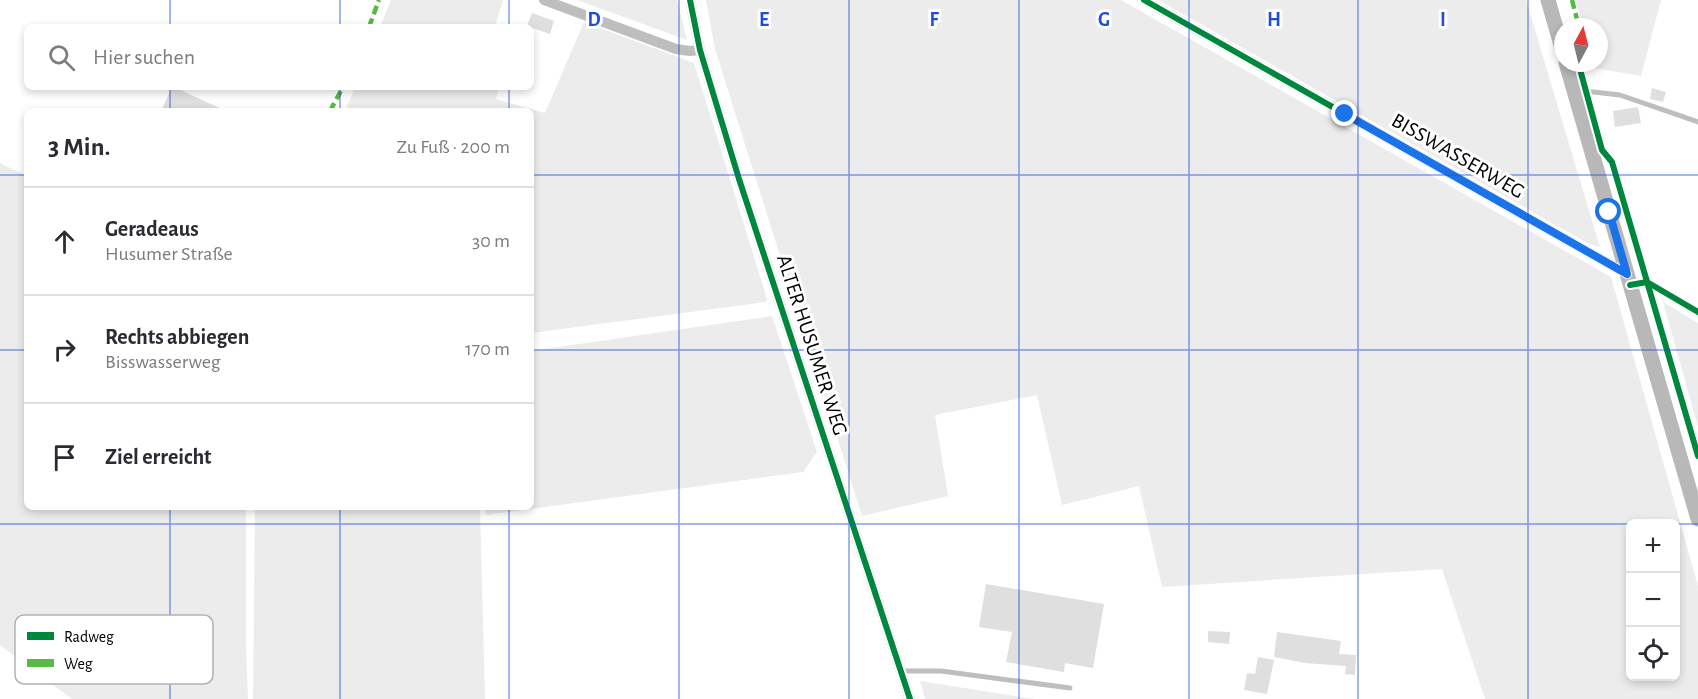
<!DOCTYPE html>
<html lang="de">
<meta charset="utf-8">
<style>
body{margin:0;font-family:"Alegreya Sans",sans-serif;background:#f7f7f7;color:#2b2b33}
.controls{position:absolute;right:18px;bottom:18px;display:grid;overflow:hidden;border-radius:9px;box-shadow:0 3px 9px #0003}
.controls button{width:54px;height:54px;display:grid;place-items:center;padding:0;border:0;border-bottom:2px solid #e1e1e2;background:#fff;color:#2b2b33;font:30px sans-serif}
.compass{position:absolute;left:1554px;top:18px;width:54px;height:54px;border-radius:50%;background:#fff;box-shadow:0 3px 9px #0003;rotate:7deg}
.stop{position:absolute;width:18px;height:18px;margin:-14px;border:4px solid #1a73e8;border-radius:50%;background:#fff}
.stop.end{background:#1a73e8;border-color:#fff;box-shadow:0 2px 6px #0008}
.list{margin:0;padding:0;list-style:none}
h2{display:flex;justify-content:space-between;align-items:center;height:78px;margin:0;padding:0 24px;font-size:26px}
h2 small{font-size:20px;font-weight:400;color:#7c7c81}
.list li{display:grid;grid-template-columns:39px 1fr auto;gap:18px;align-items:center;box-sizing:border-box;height:108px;padding:0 24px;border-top:2px solid #e1e1e2}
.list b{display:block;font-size:22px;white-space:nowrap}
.list p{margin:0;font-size:20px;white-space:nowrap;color:#7c7c81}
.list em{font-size:20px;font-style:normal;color:#7c7c81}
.icon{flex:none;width:33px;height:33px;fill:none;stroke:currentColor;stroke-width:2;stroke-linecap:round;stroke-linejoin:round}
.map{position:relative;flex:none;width:1698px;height:699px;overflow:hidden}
.search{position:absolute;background:#fff;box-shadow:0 3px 9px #0003;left:24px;top:24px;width:510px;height:66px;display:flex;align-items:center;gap:15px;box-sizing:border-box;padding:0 21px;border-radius:9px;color:#7c7c81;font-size:22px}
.panel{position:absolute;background:#fff;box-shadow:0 3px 9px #0003;left:24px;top:108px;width:510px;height:402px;border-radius:9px}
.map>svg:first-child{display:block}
</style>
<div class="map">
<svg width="1698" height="699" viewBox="0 0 1698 699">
<rect width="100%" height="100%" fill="#fff"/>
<g fill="#ececec" fill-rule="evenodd">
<polygon points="391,0 503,0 495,27 380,27"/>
<polygon points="577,0 677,0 687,40"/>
<path d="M706,0H1121L1611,277L1698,586V699H1485L1442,569L1162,587L1139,486L1062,505L1037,395L935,415L948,496L862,516L715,49ZM1630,524H1676V676H1630Z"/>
<polygon points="1158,0 1526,0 1600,247 1589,244"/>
<polygon points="1575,0 1661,0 1641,76 1594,68 1593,63 1599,63 1599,27 1583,27"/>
<polygon points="584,22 694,63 767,299 766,302 531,333 531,111 345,111 355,87 499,87 496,99 545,113"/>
<polygon points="0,163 27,176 27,507 246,507 246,647 248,699 72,699 0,645"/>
<polygon points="1663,302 1698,323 1698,427"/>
<polygon points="772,316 817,452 803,472 486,515 485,507 531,507 531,400 533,400 531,351"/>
<polygon points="255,507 480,507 485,699 253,699"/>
<polygon points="920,681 1034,699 925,699"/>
</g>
<g fill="#dfdfdf">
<polygon points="532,13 554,21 550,34 527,26"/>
<polygon points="172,87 174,87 226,111 161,111"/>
<polygon points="1652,88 1666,92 1663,102 1650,99"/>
<polygon points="1638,107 1641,123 1615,127 1613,111"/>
<polygon points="986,584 1104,604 1093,668 1065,663 1064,672 1006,662 1012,632 979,627"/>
<polygon points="1208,631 1230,632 1229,644 1208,642"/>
<polygon points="1277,632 1341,641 1339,654 1356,655 1355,675 1345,674 1346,666 1305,663 1274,657"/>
<polygon points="1258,657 1274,660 1267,694 1244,690 1247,673 1255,674"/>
</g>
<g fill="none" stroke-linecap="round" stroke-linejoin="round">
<g stroke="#bebebe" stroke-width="5">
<polyline points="1576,90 1620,95 1698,122"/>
<polyline points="901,671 941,671 1070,688"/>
</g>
<g stroke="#bebebe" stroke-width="10">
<polyline points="544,0 676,49 690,51 700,50"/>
<polyline points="690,0 700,50 739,179 910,699"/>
<polyline points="1144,0 1627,274"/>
</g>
<g stroke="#b8b8b8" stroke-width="15">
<polyline points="1548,0 1563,52"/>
<polyline points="1566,63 1698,519"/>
</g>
<g stroke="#58b947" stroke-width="4.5" stroke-dasharray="9 4.5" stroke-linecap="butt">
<polyline points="1572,0 1579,27"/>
<polyline points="369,27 379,0"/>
<polyline points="330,111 343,87"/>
</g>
<defs>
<g id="cycleway">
<polyline points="690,0 700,50 739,179 910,699"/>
<polyline points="1144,0 1627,274"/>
<polyline points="1581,63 1581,73 1602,150 1612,162 1698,456"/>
<polyline points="1630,285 1647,282 1698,312"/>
</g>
</defs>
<use href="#cycleway" stroke="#fff" stroke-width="10"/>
<use href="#cycleway" stroke="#00873e" stroke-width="6"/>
</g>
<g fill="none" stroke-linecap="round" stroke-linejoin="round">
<polyline stroke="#1a73e8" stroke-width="8" points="1345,114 1627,274 1609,212"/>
</g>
<path fill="none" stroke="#1d4ed8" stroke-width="1.5" stroke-opacity="0.55" d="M170,0V27M340,0V27M509,0V27M679,0V699M849,0V699M1019,0V699M1189,0V699M1358,0V699M1528,0V699M170,87V111M340,87V111M509,87V111M0,175H27M531,175H1698M0,350H27M531,350H1698M170,507V699M340,507V699M509,507V699M0,524H1630M1676,524H1698"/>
<g text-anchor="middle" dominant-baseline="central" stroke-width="6" stroke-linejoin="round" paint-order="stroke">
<g font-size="21" fill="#000" stroke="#fff">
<text transform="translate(1458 156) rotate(30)">BISSWASSERWEG</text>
<text transform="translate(812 345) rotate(72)">ALTER HUSUMER WEG</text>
</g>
</g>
<rect x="15" y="615" width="198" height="69" rx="9" fill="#fff" stroke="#b2b2b2" stroke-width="1.5"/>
<rect x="27" y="632" width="27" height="8" fill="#00873e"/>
<rect x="27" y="659" width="27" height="8" fill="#58b947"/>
<g font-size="16" fill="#000">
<text x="64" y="642">Radweg</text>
<text x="64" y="669">Weg</text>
</g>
<g font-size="20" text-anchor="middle" font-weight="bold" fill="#1d4ed8" stroke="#fff" stroke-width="6" stroke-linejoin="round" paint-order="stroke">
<text x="594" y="26">D</text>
<text x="764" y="26">E</text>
<text x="934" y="26">F</text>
<text x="1104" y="26">G</text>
<text x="1274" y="26">H</text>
<text x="1443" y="26">I</text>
</g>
</svg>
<div class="controls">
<button>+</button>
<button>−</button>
<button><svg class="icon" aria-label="locate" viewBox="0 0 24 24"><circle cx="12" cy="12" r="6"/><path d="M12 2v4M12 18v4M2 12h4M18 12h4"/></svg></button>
</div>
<svg class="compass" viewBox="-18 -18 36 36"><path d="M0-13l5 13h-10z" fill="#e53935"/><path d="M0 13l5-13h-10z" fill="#7c7c81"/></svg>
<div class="stop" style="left:1609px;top:212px"></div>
<div class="stop end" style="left:1345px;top:114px"></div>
<div class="search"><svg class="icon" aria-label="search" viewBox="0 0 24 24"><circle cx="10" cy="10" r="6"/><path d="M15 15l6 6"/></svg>Hier suchen</div>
<section class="panel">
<h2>3 Min.<small>Zu Fuß · 200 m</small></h2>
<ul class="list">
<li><svg class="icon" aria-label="ahead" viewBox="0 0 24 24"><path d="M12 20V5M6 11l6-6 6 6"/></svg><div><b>Geradeaus</b><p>Husumer Straße</p></div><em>30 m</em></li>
<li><svg class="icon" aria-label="right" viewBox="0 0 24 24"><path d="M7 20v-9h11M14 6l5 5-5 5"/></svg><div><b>Rechts abbiegen</b><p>Bisswasserweg</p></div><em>170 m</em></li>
<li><svg class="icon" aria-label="arrive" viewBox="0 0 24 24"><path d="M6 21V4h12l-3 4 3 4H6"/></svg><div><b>Ziel erreicht</b></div></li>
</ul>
</section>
</div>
